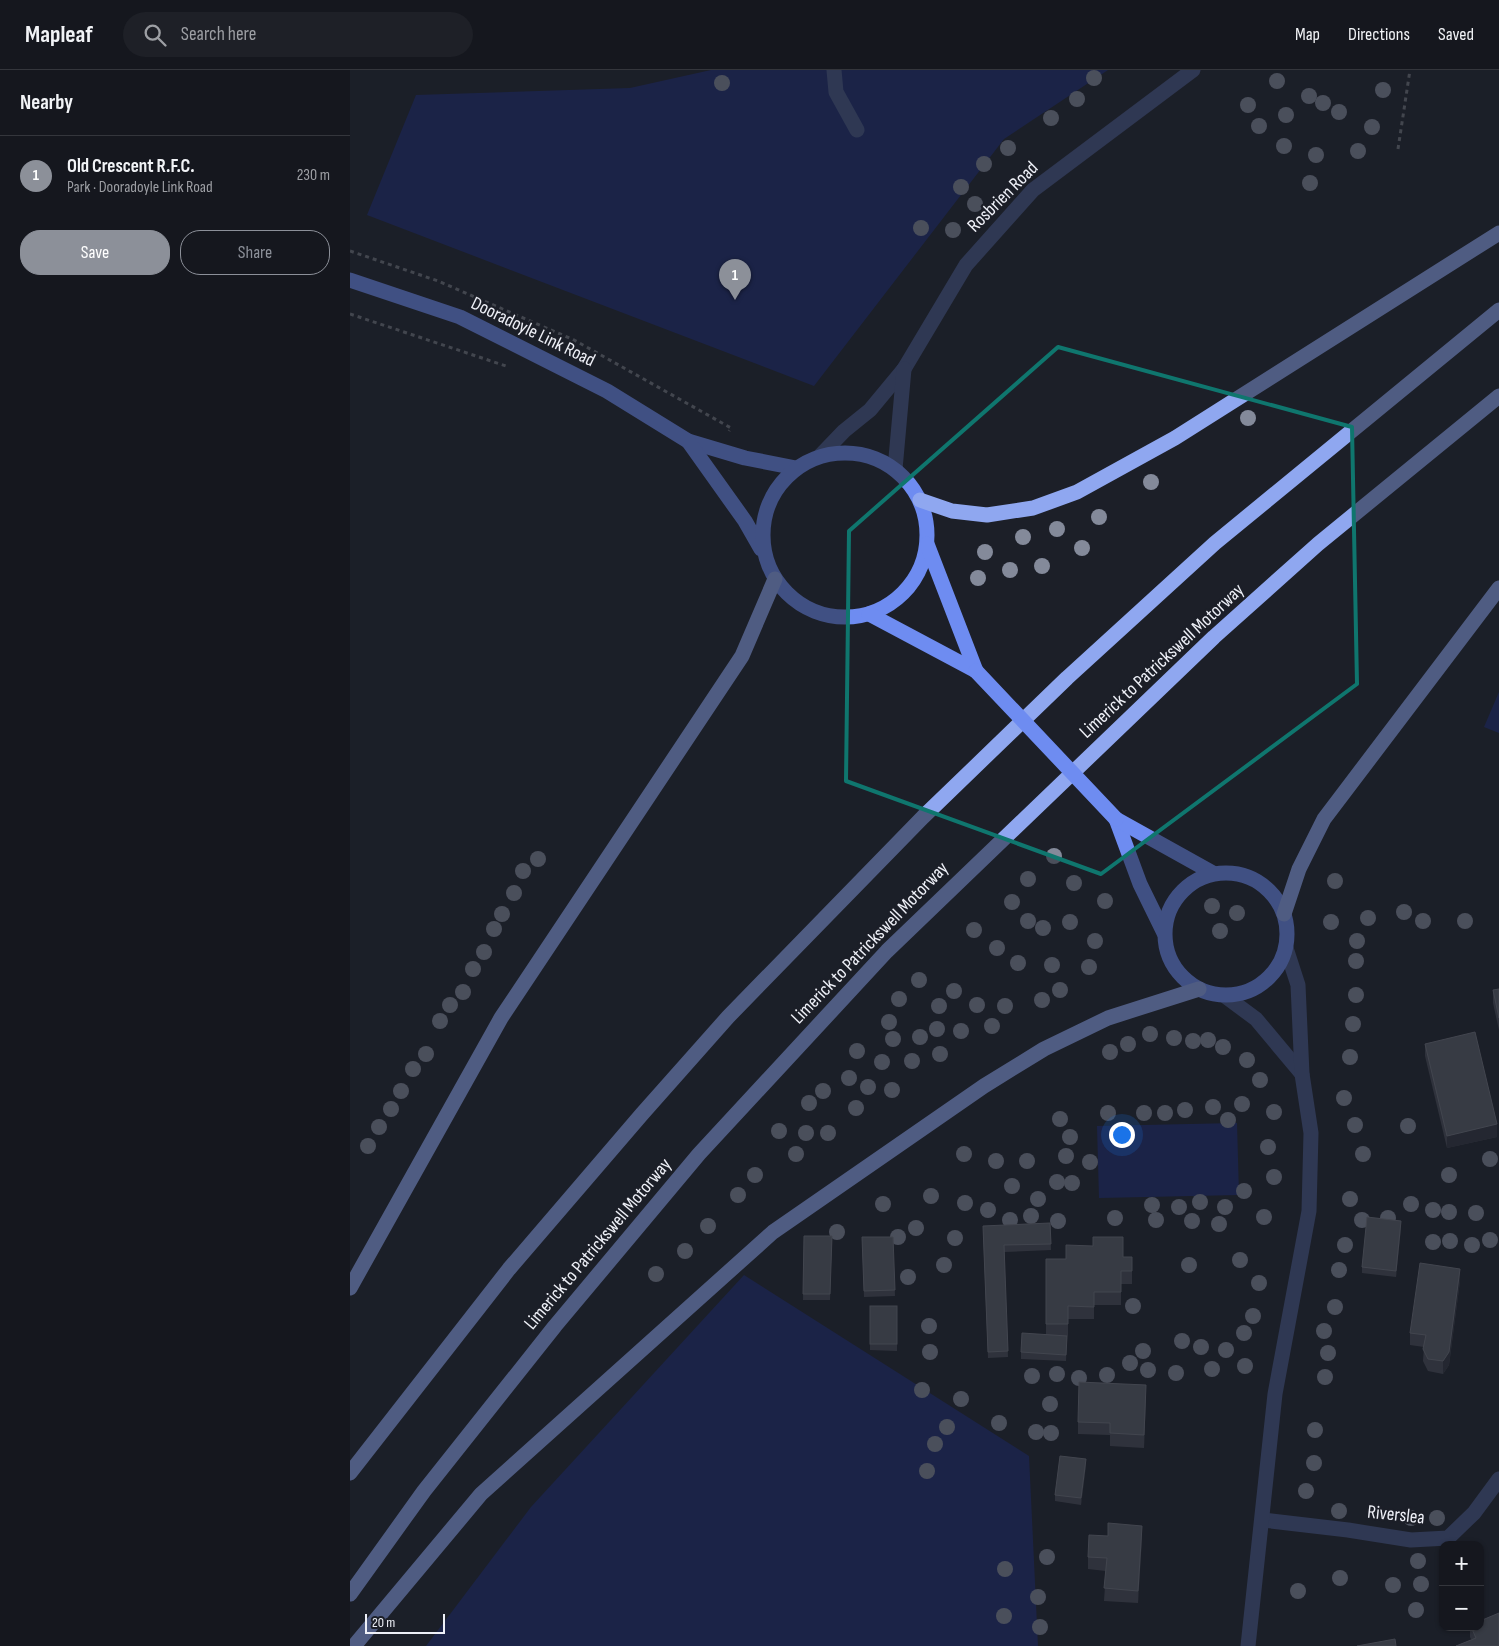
<!DOCTYPE html>
<meta charset="utf-8">
<style>
body{margin:0;font-family:"Sofia Sans Condensed",sans-serif;background:#1e2027;color:#f1f3f6}
.controls{position:absolute;right:15px;bottom:15px;display:grid;overflow:hidden;border-radius:10px;box-shadow:0 1px 4px #0004}
.controls button{width:45px;height:45px;display:grid;place-items:center;padding:0;border:0;border-bottom:1px solid #34363c;background:#15171e;color:#f1f3f6;font:25px sans-serif}
.scale{position:absolute;left:15px;bottom:12px;width:80px;box-sizing:border-box;padding-left:5px;border:2px solid #eef0f7;border-top:0;font-size:14px;line-height:18px;white-space:nowrap;color:#eef0f7;-webkit-text-stroke:4px #1c1f28;paint-order:stroke}
.you{position:absolute;left:771px;top:1064px;width:18px;height:18px;margin:-12px;border:4px solid #fff;border-radius:50%;background:#1a73e8;box-shadow:0 0 0 8px #1a73e833}
.badge{display:grid;place-items:center;width:32px;height:32px;border-radius:50%;background:#8c9099;color:#fff;font-size:16px;font-weight:700}
.pin{position:absolute;translate:-50% -41px;filter:drop-shadow(0 1px 2px #0008)}
.pin::after{content:'';position:absolute;top:26px;width:18px;height:15px;background:inherit;clip-path:polygon(0 0,100% 0,50% 100%)}
.list{margin:0;padding:0;list-style:none}
h2{display:flex;justify-content:space-between;align-items:center;height:65px;margin:0;padding:0 20px;font-size:21px}
h2 small{font-size:16px;font-weight:400;color:#9d9fa4}
.list li{display:grid;grid-template-columns:32px 1fr auto;gap:15px;align-items:center;box-sizing:border-box;height:80px;padding:0 20px;border-top:1px solid #34363c}
.list b{display:block;font-size:19px;white-space:nowrap}
.list p{margin:0;font-size:16px;white-space:nowrap;color:#9d9fa4}
.list em{font-size:16px;font-style:normal;color:#9d9fa4}
.actions{display:flex;gap:10px;padding:15px 20px}
.actions a{flex:1;padding:11px 0;border:1px solid #8c9099;border-radius:20px;text-align:center;font-size:18px;color:#8c9099}
.actions .main{background:#8c9099;color:#fff}
.icon{flex:none;width:28px;height:28px;fill:none;stroke:currentColor;stroke-width:2;stroke-linecap:round;stroke-linejoin:round}
.map{position:relative;flex:none;width:1149px;height:1576px;overflow:hidden}
header{display:flex;align-items:center;gap:30px;box-sizing:border-box;height:70px;padding:0 25px;background:#15171e;border-bottom:1px solid #34363c}
header strong{font-size:24px}
nav{display:flex;gap:28px;margin-inline-start:auto;font-size:18px}
.search{width:350px;height:45px;background:#1e2027;display:flex;align-items:center;gap:12px;box-sizing:border-box;padding:0 18px;border-radius:28px;color:#9d9fa4;font-size:19px}
main{display:flex}
aside{flex:1;background:#15171e}
.map>svg:first-child{display:block}
</style>
<header>
<strong>Mapleaf</strong>
<div class="search"><svg class="icon" aria-label="search" viewBox="0 0 24 24"><circle cx="10" cy="10" r="6"/><path d="M15 15l6 6"/></svg>Search here</div>
<nav><a>Map</a><a>Directions</a><a>Saved</a></nav>
</header>
<main>
<aside>
<h2>Nearby<small></small></h2>
<ul class="list">
<li><span class="badge">1</span><div><b>Old Crescent R.F.C.</b><p>Park · Dooradoyle Link Road</p></div><em>230 m</em></li>
</ul>
<div class="actions"><a class="main">Save</a><a>Share</a></div>
</aside>
<div class="map">
<svg width="1149" height="1576" viewBox="0 0 1149 1576">
<rect width="100%" height="100%" fill="#1c1f28"/>
<g fill="#1b296e">
<polygon points="361,0 758,0 654,69 464,316 17,145 66,25 280,18"/>
<polygon points="1149,622 1149,663 1134,657"/>
<polygon points="887,1053 889,1125 749,1128 747,1056"/>
<polygon points="394,1205 679,1386 688,1576 76,1576 181,1437"/>
</g>
<g fill="none" stroke-linecap="round" stroke-linejoin="round">
<g stroke="#72757d" stroke-width="3" stroke-dasharray="4 4" stroke-linecap="butt">
<polyline points="1048,79 1060,0"/>
<polyline points="0,181 88,211 224,270 381,358 379,361"/>
<polyline points="0,244 156,296"/>
</g>
<g stroke="#475787" stroke-width="15">
<polyline points="484,0 486,22 507,60"/>
<polyline points="470,386 494,361 520,340 554,299 616,195 683,120 843,0"/>
<polyline points="545,399 554,299"/>
<polyline points="875,926 906,949 952,1004"/>
<polyline points="913,1450 998,1460 1061,1470 1098,1468 1124,1443 1149,1409"/>
<polyline points="898,1576 925,1324 959,1141 961,1063 952,1004 948,915 936,878"/>
</g>
<g stroke="#6e8cf1" stroke-width="15">
<polyline points="0,210 110,247 257,321 338,371 395,388 446,398"/>
<polyline points="338,371 395,451 411,479"/>
<circle cx="495" cy="465" r="82"/>
<polyline points="577,474 626,601"/>
<polyline points="519,544 626,601"/>
<polyline points="766,749 790,814 814,863"/>
<polyline points="766,749 863,803"/>
<circle cx="876" cy="864" r="61"/>
</g>
<g stroke="#8fa7f0" stroke-width="15">
<polyline points="570,430 602,441 637,445 683,438 727,422 825,368 1149,163"/>
<polyline points="934,844 949,799 974,749 1149,518"/>
<polyline points="0,1218 151,948 392,586 425,509"/>
<polyline points="0,1403 159,1199 292,1044 378,947 573,747 717,608 865,473 1149,240"/>
<polyline points="0,1524 74,1421 205,1256 349,1084 537,881 864,567 968,474 1149,326"/>
<polyline points="4,1576 131,1424 423,1162 634,1016 694,979 758,948 849,919"/>
</g>
<polyline stroke="#6e8cf1" stroke-width="15" points="626,601 766,749"/>
</g>
<g fill="#848a9a">
<circle cx="744" cy="8" r="8"/>
<circle cx="927" cy="11" r="8"/>
<circle cx="372" cy="13" r="8"/>
<circle cx="1033" cy="20" r="8"/>
<circle cx="959" cy="26" r="8"/>
<circle cx="727" cy="29" r="8"/>
<circle cx="973" cy="33" r="8"/>
<circle cx="898" cy="35" r="8"/>
<circle cx="989" cy="42" r="8"/>
<circle cx="936" cy="45" r="8"/>
<circle cx="701" cy="48" r="8"/>
<circle cx="909" cy="56" r="8"/>
<circle cx="1022" cy="57" r="8"/>
<circle cx="934" cy="76" r="8"/>
<circle cx="658" cy="78" r="8"/>
<circle cx="1008" cy="81" r="8"/>
<circle cx="966" cy="85" r="8"/>
<circle cx="634" cy="94" r="8"/>
<circle cx="960" cy="113" r="8"/>
<circle cx="611" cy="117" r="8"/>
<circle cx="625" cy="134" r="8"/>
<circle cx="571" cy="158" r="8"/>
<circle cx="603" cy="160" r="8"/>
<circle cx="898" cy="348" r="8"/>
<circle cx="801" cy="412" r="8"/>
<circle cx="749" cy="447" r="8"/>
<circle cx="707" cy="459" r="8"/>
<circle cx="673" cy="467" r="8"/>
<circle cx="732" cy="478" r="8"/>
<circle cx="635" cy="482" r="8"/>
<circle cx="692" cy="496" r="8"/>
<circle cx="660" cy="500" r="8"/>
<circle cx="628" cy="508" r="8"/>
<circle cx="704" cy="786" r="8"/>
<circle cx="188" cy="789" r="8"/>
<circle cx="173" cy="801" r="8"/>
<circle cx="678" cy="809" r="8"/>
<circle cx="985" cy="811" r="8"/>
<circle cx="724" cy="813" r="8"/>
<circle cx="164" cy="823" r="8"/>
<circle cx="755" cy="831" r="8"/>
<circle cx="662" cy="832" r="8"/>
<circle cx="862" cy="836" r="8"/>
<circle cx="1054" cy="842" r="8"/>
<circle cx="887" cy="843" r="8"/>
<circle cx="152" cy="844" r="8"/>
<circle cx="1018" cy="848" r="8"/>
<circle cx="678" cy="851" r="8"/>
<circle cx="1073" cy="851" r="8"/>
<circle cx="1115" cy="851" r="8"/>
<circle cx="720" cy="852" r="8"/>
<circle cx="981" cy="852" r="8"/>
<circle cx="693" cy="858" r="8"/>
<circle cx="144" cy="859" r="8"/>
<circle cx="624" cy="860" r="8"/>
<circle cx="870" cy="861" r="8"/>
<circle cx="745" cy="871" r="8"/>
<circle cx="1007" cy="871" r="8"/>
<circle cx="647" cy="878" r="8"/>
<circle cx="134" cy="882" r="8"/>
<circle cx="1006" cy="891" r="8"/>
<circle cx="668" cy="893" r="8"/>
<circle cx="702" cy="895" r="8"/>
<circle cx="739" cy="897" r="8"/>
<circle cx="123" cy="899" r="8"/>
<circle cx="569" cy="910" r="8"/>
<circle cx="710" cy="920" r="8"/>
<circle cx="604" cy="921" r="8"/>
<circle cx="113" cy="922" r="8"/>
<circle cx="1006" cy="925" r="8"/>
<circle cx="549" cy="929" r="8"/>
<circle cx="692" cy="930" r="8"/>
<circle cx="100" cy="935" r="8"/>
<circle cx="627" cy="935" r="8"/>
<circle cx="589" cy="936" r="8"/>
<circle cx="655" cy="936" r="8"/>
<circle cx="90" cy="951" r="8"/>
<circle cx="539" cy="952" r="8"/>
<circle cx="1003" cy="954" r="8"/>
<circle cx="642" cy="956" r="8"/>
<circle cx="587" cy="959" r="8"/>
<circle cx="611" cy="961" r="8"/>
<circle cx="800" cy="964" r="8"/>
<circle cx="570" cy="967" r="8"/>
<circle cx="824" cy="968" r="8"/>
<circle cx="543" cy="969" r="8"/>
<circle cx="858" cy="970" r="8"/>
<circle cx="843" cy="971" r="8"/>
<circle cx="778" cy="974" r="8"/>
<circle cx="873" cy="977" r="8"/>
<circle cx="507" cy="981" r="8"/>
<circle cx="760" cy="982" r="8"/>
<circle cx="76" cy="984" r="8"/>
<circle cx="590" cy="984" r="8"/>
<circle cx="1000" cy="987" r="8"/>
<circle cx="897" cy="990" r="8"/>
<circle cx="562" cy="991" r="8"/>
<circle cx="532" cy="992" r="8"/>
<circle cx="63" cy="999" r="8"/>
<circle cx="499" cy="1008" r="8"/>
<circle cx="910" cy="1010" r="8"/>
<circle cx="518" cy="1017" r="8"/>
<circle cx="542" cy="1020" r="8"/>
<circle cx="51" cy="1021" r="8"/>
<circle cx="473" cy="1021" r="8"/>
<circle cx="994" cy="1028" r="8"/>
<circle cx="459" cy="1033" r="8"/>
<circle cx="892" cy="1034" r="8"/>
<circle cx="863" cy="1037" r="8"/>
<circle cx="506" cy="1038" r="8"/>
<circle cx="41" cy="1039" r="8"/>
<circle cx="835" cy="1040" r="8"/>
<circle cx="924" cy="1042" r="8"/>
<circle cx="758" cy="1043" r="8"/>
<circle cx="794" cy="1043" r="8"/>
<circle cx="815" cy="1043" r="8"/>
<circle cx="710" cy="1049" r="8"/>
<circle cx="878" cy="1050" r="8"/>
<circle cx="1005" cy="1055" r="8"/>
<circle cx="1058" cy="1056" r="8"/>
<circle cx="29" cy="1057" r="8"/>
<circle cx="429" cy="1061" r="8"/>
<circle cx="456" cy="1063" r="8"/>
<circle cx="478" cy="1063" r="8"/>
<circle cx="720" cy="1067" r="8"/>
<circle cx="18" cy="1076" r="8"/>
<circle cx="918" cy="1077" r="8"/>
<circle cx="446" cy="1084" r="8"/>
<circle cx="614" cy="1084" r="8"/>
<circle cx="1013" cy="1084" r="8"/>
<circle cx="716" cy="1086" r="8"/>
<circle cx="1140" cy="1089" r="8"/>
<circle cx="646" cy="1091" r="8"/>
<circle cx="677" cy="1091" r="8"/>
<circle cx="740" cy="1092" r="8"/>
<circle cx="405" cy="1105" r="8"/>
<circle cx="1099" cy="1105" r="8"/>
<circle cx="924" cy="1107" r="8"/>
<circle cx="707" cy="1112" r="8"/>
<circle cx="722" cy="1113" r="8"/>
<circle cx="662" cy="1116" r="8"/>
<circle cx="894" cy="1121" r="8"/>
<circle cx="388" cy="1125" r="8"/>
<circle cx="581" cy="1126" r="8"/>
<circle cx="688" cy="1129" r="8"/>
<circle cx="1000" cy="1129" r="8"/>
<circle cx="850" cy="1132" r="8"/>
<circle cx="615" cy="1133" r="8"/>
<circle cx="533" cy="1134" r="8"/>
<circle cx="1061" cy="1134" r="8"/>
<circle cx="802" cy="1135" r="8"/>
<circle cx="829" cy="1137" r="8"/>
<circle cx="875" cy="1137" r="8"/>
<circle cx="638" cy="1140" r="8"/>
<circle cx="1083" cy="1140" r="8"/>
<circle cx="1099" cy="1142" r="8"/>
<circle cx="1126" cy="1143" r="8"/>
<circle cx="681" cy="1146" r="8"/>
<circle cx="914" cy="1147" r="8"/>
<circle cx="765" cy="1148" r="8"/>
<circle cx="1038" cy="1148" r="8"/>
<circle cx="660" cy="1150" r="8"/>
<circle cx="806" cy="1150" r="8"/>
<circle cx="1012" cy="1150" r="8"/>
<circle cx="708" cy="1151" r="8"/>
<circle cx="842" cy="1151" r="8"/>
<circle cx="869" cy="1154" r="8"/>
<circle cx="358" cy="1156" r="8"/>
<circle cx="566" cy="1158" r="8"/>
<circle cx="487" cy="1162" r="8"/>
<circle cx="548" cy="1167" r="8"/>
<circle cx="605" cy="1168" r="8"/>
<circle cx="1140" cy="1170" r="8"/>
<circle cx="1100" cy="1171" r="8"/>
<circle cx="1083" cy="1172" r="8"/>
<circle cx="995" cy="1175" r="8"/>
<circle cx="1122" cy="1175" r="8"/>
<circle cx="335" cy="1181" r="8"/>
<circle cx="890" cy="1190" r="8"/>
<circle cx="594" cy="1195" r="8"/>
<circle cx="839" cy="1195" r="8"/>
<circle cx="989" cy="1200" r="8"/>
<circle cx="306" cy="1204" r="8"/>
<circle cx="558" cy="1207" r="8"/>
<circle cx="909" cy="1213" r="8"/>
<circle cx="783" cy="1236" r="8"/>
<circle cx="985" cy="1237" r="8"/>
<circle cx="903" cy="1246" r="8"/>
<circle cx="579" cy="1256" r="8"/>
<circle cx="974" cy="1261" r="8"/>
<circle cx="894" cy="1263" r="8"/>
<circle cx="832" cy="1271" r="8"/>
<circle cx="851" cy="1277" r="8"/>
<circle cx="876" cy="1280" r="8"/>
<circle cx="793" cy="1281" r="8"/>
<circle cx="580" cy="1282" r="8"/>
<circle cx="978" cy="1283" r="8"/>
<circle cx="780" cy="1293" r="8"/>
<circle cx="895" cy="1296" r="8"/>
<circle cx="862" cy="1299" r="8"/>
<circle cx="798" cy="1300" r="8"/>
<circle cx="826" cy="1303" r="8"/>
<circle cx="707" cy="1304" r="8"/>
<circle cx="757" cy="1305" r="8"/>
<circle cx="682" cy="1306" r="8"/>
<circle cx="975" cy="1307" r="8"/>
<circle cx="729" cy="1308" r="8"/>
<circle cx="572" cy="1320" r="8"/>
<circle cx="611" cy="1329" r="8"/>
<circle cx="700" cy="1334" r="8"/>
<circle cx="649" cy="1353" r="8"/>
<circle cx="597" cy="1357" r="8"/>
<circle cx="965" cy="1360" r="8"/>
<circle cx="686" cy="1362" r="8"/>
<circle cx="701" cy="1363" r="8"/>
<circle cx="585" cy="1374" r="8"/>
<circle cx="964" cy="1393" r="8"/>
<circle cx="577" cy="1401" r="8"/>
<circle cx="956" cy="1421" r="8"/>
<circle cx="989" cy="1441" r="8"/>
<circle cx="1061" cy="1448" r="8"/>
<circle cx="1087" cy="1448" r="8"/>
<circle cx="697" cy="1487" r="8"/>
<circle cx="1068" cy="1491" r="8"/>
<circle cx="655" cy="1499" r="8"/>
<circle cx="990" cy="1508" r="8"/>
<circle cx="1071" cy="1514" r="8"/>
<circle cx="1043" cy="1515" r="8"/>
<circle cx="948" cy="1521" r="8"/>
<circle cx="688" cy="1527" r="8"/>
<circle cx="1066" cy="1540" r="8"/>
<circle cx="654" cy="1546" r="8"/>
<circle cx="690" cy="1557" r="8"/>
</g>
<g fill="#484b55">
<polygon points="1149,919 1149,960 1143,933 1143,920"/>
<polygon points="1075,974 1147,1067 1097,1078 1075,986"/>
<polygon points="700,1153 701,1180 654,1182 658,1287 638,1288 633,1162"/>
<polygon points="1051,1158 1046,1207 1012,1203 1012,1197"/>
<polygon points="454,1166 482,1166 480,1230 453,1230"/>
<polygon points="512,1167 543,1167 545,1226 514,1227"/>
<polygon points="743,1176 773,1187 782,1187 782,1214 771,1214 771,1235 744,1235 744,1249 718,1249 718,1266 717,1266 716,1291 671,1289 671,1282 696,1264 696,1189 716,1189"/>
<polygon points="1110,1211 1099,1295 1093,1304 1078,1301 1073,1291 1074,1277 1060,1275 1060,1263"/>
<polygon points="520,1236 547,1236 547,1281 520,1280"/>
<polygon points="796,1327 794,1378 760,1376 760,1365 728,1364 728,1352"/>
<polygon points="736,1395 731,1435 705,1431 705,1425"/>
<polygon points="792,1468 788,1533 754,1531 756,1501 738,1499 738,1487"/>
<polygon points="1120,1557 1130,1557 1149,1576 1121,1569 1120,1567"/>
</g>
<g fill="#2f323c">
<polygon points="1147,1054 1147,1067 1097,1078 1097,1066"/>
<polygon points="1051,1151 1051,1158 1046,1207 1046,1201"/>
<polygon points="1110,1199 1110,1211 1099,1295 1093,1304 1093,1291"/>
<polygon points="796,1315 796,1327 794,1378 794,1365"/>
<polygon points="736,1389 736,1395 731,1435 731,1428"/>
<polygon points="792,1456 792,1468 788,1533 788,1521"/>
</g>
<g fill="#595d67" stroke="#71747d">
<polygon points="1149,919 1149,948 1143,920"/>
<polygon points="1125,962 1147,1054 1097,1066 1075,974"/>
<polygon points="1017,1147 1051,1151 1046,1201 1012,1197"/>
<polygon points="700,1153 701,1174 654,1175 658,1281 638,1282 633,1156"/>
<polygon points="454,1166 482,1166 480,1224 453,1224"/>
<polygon points="512,1167 543,1167 545,1220 514,1221"/>
<polygon points="743,1167 773,1167 773,1187 782,1187 782,1201 771,1201 771,1222 744,1222 744,1237 718,1236 718,1254 696,1254 696,1189 716,1189 716,1175 743,1176"/>
<polygon points="1070,1193 1110,1199 1099,1282 1093,1291 1078,1289 1073,1279 1076,1265 1060,1263"/>
<rect x="520" y="1236" width="27" height="38"/>
<polygon points="672,1263 717,1266 716,1285 671,1282"/>
<polygon points="729,1312 796,1315 794,1365 760,1363 760,1353 728,1352"/>
<polygon points="710,1386 736,1389 731,1428 705,1425"/>
<polygon points="758,1453 792,1456 788,1521 754,1518 757,1488 738,1487 739,1465 758,1466"/>
<polygon points="1149,1543 1149,1576 1106,1576 1126,1568 1121,1557 1130,1557 1130,1551"/>
<polygon points="1045,1569 1046,1576 1007,1576"/>
</g>
<path d="M0 0H1149V1576H0ZM708,277L1002,357L1007,614L751,804L496,711L499,461Z" fill="#1c1f28" fill-opacity=".55" fill-rule="evenodd"/>
<path fill="none" stroke="#0f766e" stroke-width="4" stroke-linejoin="round" d="M708,277L1002,357L1007,614L751,804L496,711L499,461Z"/>
<g text-anchor="middle" dominant-baseline="central" stroke-width="4.5" stroke-linejoin="round" paint-order="stroke">
<g font-size="19" fill="#eef0f7" stroke="#1c1f28">
<text transform="translate(653 127) rotate(-45)">Rosbrien Road</text>
<text transform="translate(183 262) rotate(26)">Dooradoyle Link Road</text>
<text transform="translate(812 591) rotate(-43)">Limerick to Patrickswell Motorway</text>
<text transform="translate(520 873) rotate(-46)">Limerick to Patrickswell Motorway</text>
<text transform="translate(248 1174) rotate(-50)">Limerick to Patrickswell Motorway</text>
<text transform="translate(1046 1445) rotate(6)">Riverslea</text>
</g>
</g>
</svg>
<div class="controls">
<button>+</button>
<button>−</button>
</div>
<div class="scale">20 m</div>
<div class="you"></div>
<div class="pin badge" style="left:385px;top:230px">1</div>
</div>
</main>
